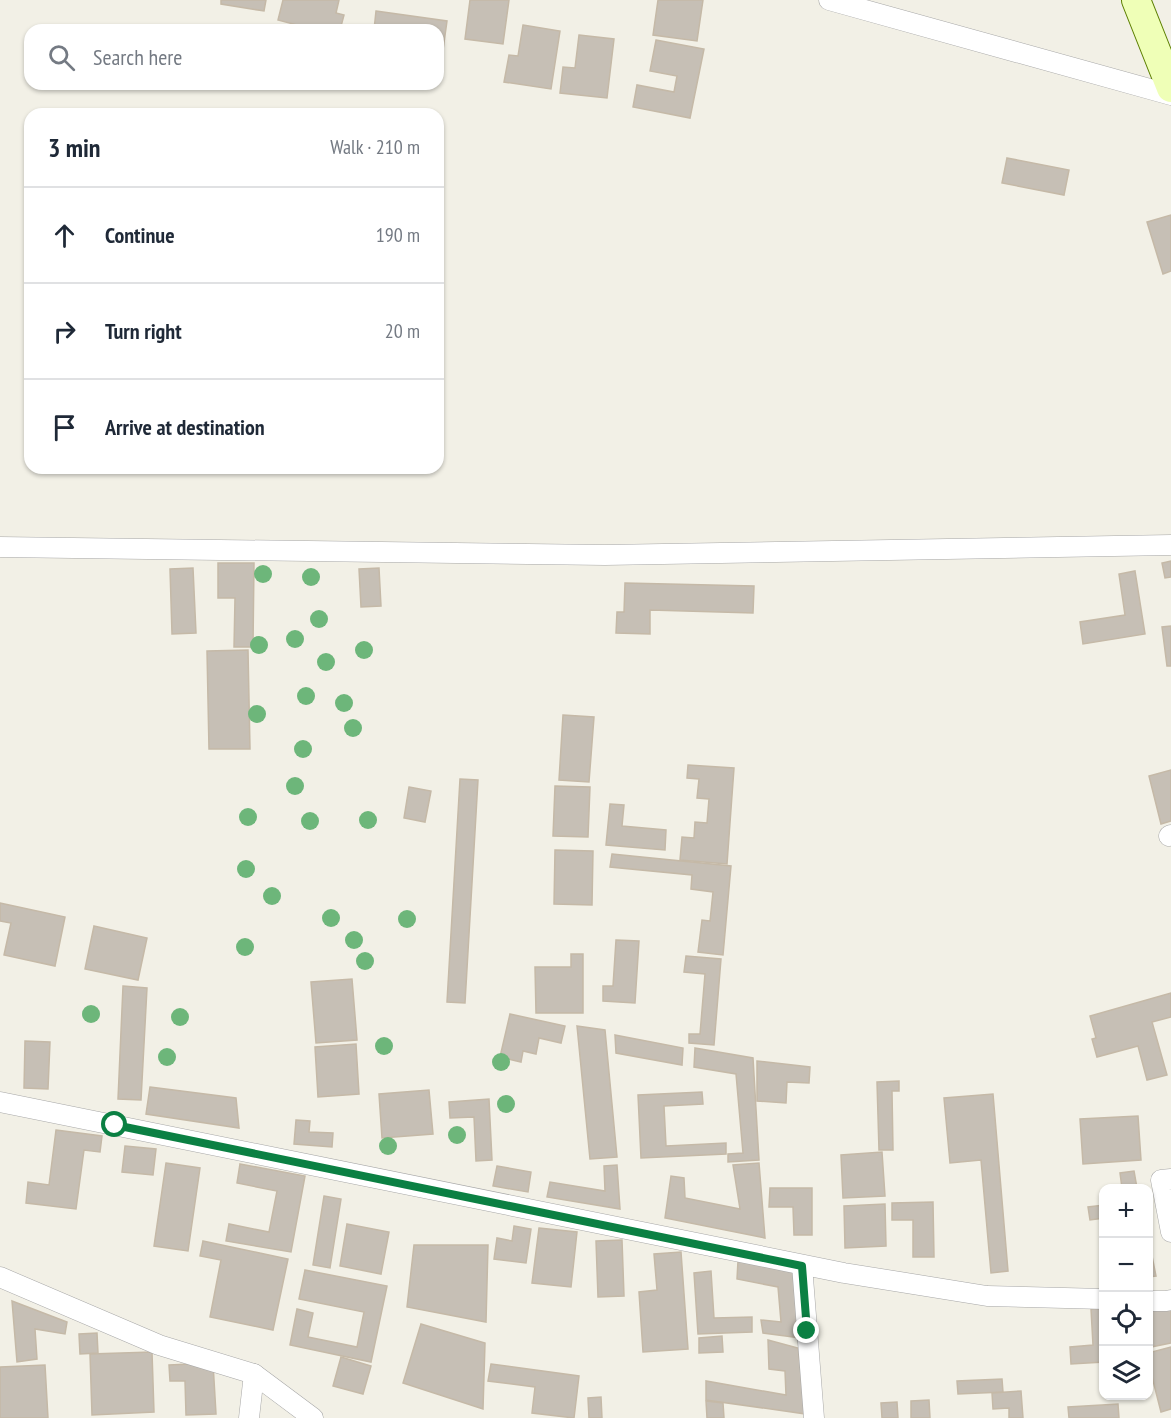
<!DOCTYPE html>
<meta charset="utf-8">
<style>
body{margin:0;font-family:"PT Sans Narrow",sans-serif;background:#f6f6f7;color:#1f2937}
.controls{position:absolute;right:18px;bottom:18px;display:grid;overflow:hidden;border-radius:12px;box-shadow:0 2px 4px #0004}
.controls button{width:54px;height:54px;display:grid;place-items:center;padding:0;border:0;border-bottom:2px solid #e0e1e3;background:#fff;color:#1f2937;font:30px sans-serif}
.stop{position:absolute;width:18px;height:18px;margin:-14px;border:4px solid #0b8043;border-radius:50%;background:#fff}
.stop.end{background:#0b8043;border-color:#fff;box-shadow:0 2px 6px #0008}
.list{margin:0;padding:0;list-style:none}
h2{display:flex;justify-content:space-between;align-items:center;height:78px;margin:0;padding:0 24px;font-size:26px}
h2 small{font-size:20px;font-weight:400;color:#747a83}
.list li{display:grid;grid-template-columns:39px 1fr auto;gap:18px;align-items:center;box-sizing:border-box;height:96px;padding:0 24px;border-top:2px solid #e0e1e3}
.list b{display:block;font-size:22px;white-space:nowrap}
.list em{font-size:20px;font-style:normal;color:#747a83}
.icon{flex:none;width:33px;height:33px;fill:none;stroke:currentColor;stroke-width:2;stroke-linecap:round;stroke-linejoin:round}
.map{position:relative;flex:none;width:1171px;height:1418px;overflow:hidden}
.search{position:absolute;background:#fff;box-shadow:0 2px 4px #0004;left:24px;top:24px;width:420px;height:66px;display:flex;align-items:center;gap:15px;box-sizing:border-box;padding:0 21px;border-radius:18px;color:#747a83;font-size:22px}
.panel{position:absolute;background:#fff;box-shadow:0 2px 4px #0004;left:24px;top:108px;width:420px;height:366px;border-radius:18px}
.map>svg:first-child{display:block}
</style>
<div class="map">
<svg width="1171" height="1418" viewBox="0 0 1171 1418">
<rect width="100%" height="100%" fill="#f2f0e6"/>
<g fill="#c6bfb5" stroke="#c5b9a7" stroke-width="1.5">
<polygon points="221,0 266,0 264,11 221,4"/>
<polygon points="283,0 339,0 336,13 344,15 340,30 316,30 278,20"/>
<polygon points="470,0 509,0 503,44 465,39"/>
<polygon points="658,0 703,0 697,41 653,35"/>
<polygon points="376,11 447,21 442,57 438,56 438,30 374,30"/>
<polygon points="523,25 560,31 551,89 504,82 509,55 518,56"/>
<polygon points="579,35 614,39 607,98 560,93 563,67 575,68"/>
<polygon points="656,40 704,49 690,118 633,107 637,85 674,92 677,76 650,71"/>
<polygon points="1007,158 1069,170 1064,195 1002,183"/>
<polygon points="1171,215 1171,271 1163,274 1147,222"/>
<polygon points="1171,561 1171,577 1165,578 1162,563"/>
<polygon points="218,563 254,563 253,647 234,647 235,598 218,598"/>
<polygon points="193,568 196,633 172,634 170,569"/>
<polygon points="379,568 381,606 361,607 359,569"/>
<polygon points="1135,571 1145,634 1083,644 1080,622 1125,615 1119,574"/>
<polygon points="625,583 754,586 753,613 650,610 650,634 616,633 617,612 624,612"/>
<polygon points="1171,626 1171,666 1167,666 1162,627"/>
<polygon points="248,650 250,749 209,749 207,651"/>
<polygon points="563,715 594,717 589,782 559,780"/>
<polygon points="688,765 734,768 727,864 680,860 682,837 694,838 695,822 707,823 709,799 697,798 699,779 687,778"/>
<polygon points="1171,770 1171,821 1161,824 1149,776"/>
<polygon points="460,779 478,780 465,1003 447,1002"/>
<polygon points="555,786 590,787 588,837 553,836"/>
<polygon points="409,787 431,791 425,822 404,818"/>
<polygon points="610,804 624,805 622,826 666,830 665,850 606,845"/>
<polygon points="555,850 593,851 592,905 554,904"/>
<polygon points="612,854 731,866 723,955 698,952 702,920 710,921 713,892 691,889 692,875 610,867"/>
<polygon points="0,903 65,917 55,966 4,955 11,923 0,921"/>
<polygon points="94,926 147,938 138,980 85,969"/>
<polygon points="616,940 639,941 635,1003 603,1001 603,986 613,986"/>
<polygon points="571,954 583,954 583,1013 536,1013 535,967 571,967"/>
<polygon points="686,956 721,959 714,1045 689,1043 689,1034 700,1034 705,974 684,972"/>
<polygon points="352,979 357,1040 316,1043 311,982"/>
<polygon points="123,986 147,988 141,1100 118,1099"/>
<polygon points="1171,993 1171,1017 1152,1022 1167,1075 1147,1080 1138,1046 1097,1057 1092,1039 1096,1038 1090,1016"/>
<polygon points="510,1014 565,1026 561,1043 539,1038 536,1054 523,1051 521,1062 500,1057"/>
<polygon points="577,1026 605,1030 617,1157 590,1159"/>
<polygon points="615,1035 683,1048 682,1065 616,1053"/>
<polygon points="25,1041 50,1042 48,1089 24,1088"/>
<polygon points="356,1044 359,1094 318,1097 315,1047"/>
<polygon points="695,1048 753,1058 759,1160 728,1162 728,1154 743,1153 736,1074 694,1067"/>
<polygon points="757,1061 810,1067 809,1083 787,1082 786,1103 757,1101"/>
<polygon points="899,1081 899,1091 892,1091 893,1150 879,1150 877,1082"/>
<polygon points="150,1087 236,1098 239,1128 146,1114"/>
<polygon points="429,1090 433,1134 382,1138 379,1094"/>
<polygon points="702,1092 703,1104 664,1106 666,1146 726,1143 726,1154 641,1158 638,1095"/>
<polygon points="993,1094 1008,1271 991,1273 981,1160 950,1163 944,1098"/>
<polygon points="489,1099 492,1160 476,1161 474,1117 450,1118 449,1102"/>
<polygon points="1138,1116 1141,1160 1083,1164 1080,1119"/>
<polygon points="296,1120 310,1121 309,1132 333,1133 332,1147 294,1144"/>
<polygon points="56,1130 102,1136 100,1152 84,1150 76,1209 26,1203 28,1182 49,1185"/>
<polygon points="125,1146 156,1149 153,1175 122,1172"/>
<polygon points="882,1152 885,1196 843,1198 841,1155"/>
<polygon points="166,1163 200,1168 188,1251 154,1246"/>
<polygon points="759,1163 765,1238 665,1218 671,1176 684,1178 685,1198 740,1209 733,1165"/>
<polygon points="240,1164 305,1176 291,1252 226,1241 229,1224 269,1232 277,1191 237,1183"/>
<polygon points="617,1165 620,1209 547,1197 550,1182 605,1191 604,1166"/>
<polygon points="497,1166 531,1172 528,1192 493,1186"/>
<polygon points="1134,1171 1137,1188 1122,1188 1120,1173"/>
<polygon points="770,1188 812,1188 812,1235 794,1235 793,1207 769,1207"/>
<polygon points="324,1196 341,1199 330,1268 313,1265"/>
<polygon points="933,1202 934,1257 913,1257 913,1220 892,1220 892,1203"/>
<polygon points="885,1204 886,1246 845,1248 844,1206"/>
<polygon points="1104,1205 1104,1218 1090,1220 1088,1207"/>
<polygon points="347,1224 389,1232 381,1274 340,1266"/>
<polygon points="514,1226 531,1229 526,1263 494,1259 497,1238 512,1241"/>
<polygon points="539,1228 577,1232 571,1287 532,1283"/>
<polygon points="1148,1236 1156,1276 1148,1277"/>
<polygon points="622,1240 624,1296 598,1297 596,1241"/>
<polygon points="203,1241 288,1259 273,1330 210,1317 221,1260 200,1256"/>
<polygon points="414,1245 488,1245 486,1322 407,1307"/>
<polygon points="681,1252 688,1349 643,1352 639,1292 657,1290 654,1254"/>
<polygon points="738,1261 797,1270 800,1338 763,1333 761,1320 781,1322 778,1287 737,1279"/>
<polygon points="305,1270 387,1286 371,1362 290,1345 297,1309 313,1313 308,1337 357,1347 364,1312 299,1299"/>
<polygon points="711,1271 714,1318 752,1317 752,1332 698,1334 694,1273"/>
<polygon points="12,1301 67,1322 65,1334 35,1329 37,1359 17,1362"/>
<polygon points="1104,1308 1104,1362 1071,1364 1070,1347 1093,1345 1091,1309"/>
<polygon points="1171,1309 1171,1343 1151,1347 1148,1328 1148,1310"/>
<polygon points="421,1324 485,1343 483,1409 403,1383"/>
<polygon points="97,1333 98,1353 80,1354 79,1334"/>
<polygon points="722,1336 723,1352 699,1353 699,1338"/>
<polygon points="768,1340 798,1348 806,1414 706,1400 706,1381 786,1395 785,1371 769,1369"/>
<polygon points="1171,1347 1171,1409 1161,1412 1148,1361 1148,1353"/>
<polygon points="152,1352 154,1412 92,1415 90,1354"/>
<polygon points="341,1357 371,1366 363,1394 333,1386"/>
<polygon points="213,1363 216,1414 186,1415 185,1381 170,1381 169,1365"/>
<polygon points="491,1364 579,1376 574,1418 532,1413 535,1387 488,1381"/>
<polygon points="45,1365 48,1418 0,1418 0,1367"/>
<polygon points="1002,1379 1003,1392 958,1394 957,1381"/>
<polygon points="1021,1391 1023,1418 1009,1418 1009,1408 993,1409 992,1393"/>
<polygon points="601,1397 602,1418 589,1418 588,1398"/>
<polygon points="929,1400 930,1418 911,1418 911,1401"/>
<polygon points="706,1401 723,1403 724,1418 707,1418"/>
<polygon points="897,1402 898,1418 882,1418 881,1403"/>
<polygon points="1118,1404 1119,1418 1069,1418 1068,1407"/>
</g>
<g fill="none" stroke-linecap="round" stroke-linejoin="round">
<defs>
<g id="street">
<polyline points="829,0 1171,95"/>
<polyline points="0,547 605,555 1171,545"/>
<polyline points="1169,836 1171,835"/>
<polyline points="0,1102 844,1273 987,1296 1104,1299"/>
<polyline points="1171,1179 1161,1180 1171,1232"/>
<polyline points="802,1265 814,1418"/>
<polyline points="0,1277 159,1345 254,1374 313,1418"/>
<polyline points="1148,1301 1166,1301 1171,1300"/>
<polyline points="249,1418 254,1374"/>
</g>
<polyline id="secondary" points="1136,0 1171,88"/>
</defs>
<use href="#street" stroke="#a7a7a7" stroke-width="21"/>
<use href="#secondary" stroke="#5c7f00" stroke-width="30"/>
<use href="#street" stroke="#fff" stroke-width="20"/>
<use href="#secondary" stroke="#efffb7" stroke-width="28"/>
</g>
<g fill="#6db67a">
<circle cx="263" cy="574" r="9"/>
<circle cx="311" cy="577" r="9"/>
<circle cx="319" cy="619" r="9"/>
<circle cx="295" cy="639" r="9"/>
<circle cx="259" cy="645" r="9"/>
<circle cx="364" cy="650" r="9"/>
<circle cx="326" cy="662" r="9"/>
<circle cx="306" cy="696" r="9"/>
<circle cx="344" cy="703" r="9"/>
<circle cx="257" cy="714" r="9"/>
<circle cx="353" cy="728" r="9"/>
<circle cx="303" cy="749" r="9"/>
<circle cx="295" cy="786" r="9"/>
<circle cx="248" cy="817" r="9"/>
<circle cx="368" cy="820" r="9"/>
<circle cx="310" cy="821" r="9"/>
<circle cx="246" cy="869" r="9"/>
<circle cx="272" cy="896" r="9"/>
<circle cx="331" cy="918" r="9"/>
<circle cx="407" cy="919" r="9"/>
<circle cx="354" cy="940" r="9"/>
<circle cx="245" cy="947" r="9"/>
<circle cx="365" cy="961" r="9"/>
<circle cx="91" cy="1014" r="9"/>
<circle cx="180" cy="1017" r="9"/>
<circle cx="384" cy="1046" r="9"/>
<circle cx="167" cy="1057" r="9"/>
<circle cx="501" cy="1062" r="9"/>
<circle cx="506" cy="1104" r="9"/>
<circle cx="457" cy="1135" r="9"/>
<circle cx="388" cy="1146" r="9"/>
</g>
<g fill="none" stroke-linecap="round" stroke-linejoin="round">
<polyline stroke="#0b8043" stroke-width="8" points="115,1125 802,1266 807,1331"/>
</g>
</svg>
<div class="controls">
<button>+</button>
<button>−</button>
<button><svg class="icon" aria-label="locate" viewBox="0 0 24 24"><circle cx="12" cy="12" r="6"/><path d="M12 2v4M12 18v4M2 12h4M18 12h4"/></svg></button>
<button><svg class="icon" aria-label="layers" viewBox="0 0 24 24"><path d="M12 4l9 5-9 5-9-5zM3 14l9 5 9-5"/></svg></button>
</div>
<div class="stop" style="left:115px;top:1125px"></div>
<div class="stop end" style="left:807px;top:1331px"></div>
<div class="search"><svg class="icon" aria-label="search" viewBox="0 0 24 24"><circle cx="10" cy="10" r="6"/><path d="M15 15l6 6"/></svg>Search here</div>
<section class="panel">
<h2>3 min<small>Walk · 210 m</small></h2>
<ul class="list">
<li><svg class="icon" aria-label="ahead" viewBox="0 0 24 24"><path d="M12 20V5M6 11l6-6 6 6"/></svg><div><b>Continue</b></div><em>190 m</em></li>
<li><svg class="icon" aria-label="right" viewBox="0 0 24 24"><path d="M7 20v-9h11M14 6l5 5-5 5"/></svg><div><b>Turn right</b></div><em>20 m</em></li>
<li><svg class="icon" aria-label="arrive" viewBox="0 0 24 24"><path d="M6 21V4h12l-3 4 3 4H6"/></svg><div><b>Arrive at destination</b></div></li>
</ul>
</section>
</div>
